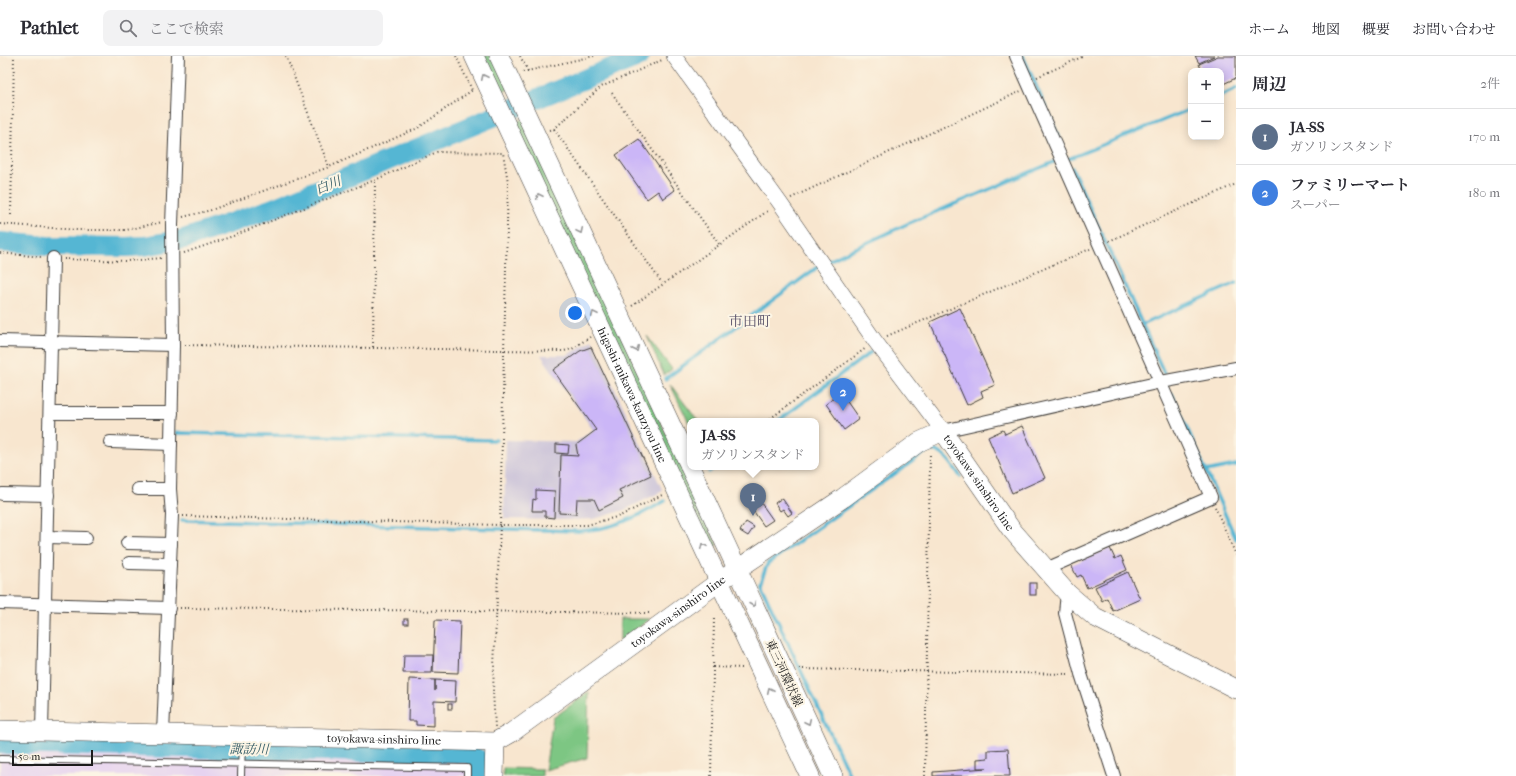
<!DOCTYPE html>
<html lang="ja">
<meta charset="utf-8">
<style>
body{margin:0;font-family:"IM FELL French Canon","Noto Serif JP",serif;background:#f2f2f3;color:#2b2b33}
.controls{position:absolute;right:12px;top:12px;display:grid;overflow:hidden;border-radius:8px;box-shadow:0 2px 10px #0003}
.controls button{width:36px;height:36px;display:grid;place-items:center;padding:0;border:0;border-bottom:1px solid #e1e1e2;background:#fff;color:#2b2b33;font:20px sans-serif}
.scale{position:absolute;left:12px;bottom:10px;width:81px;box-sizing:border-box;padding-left:4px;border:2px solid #1c1c1c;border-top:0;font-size:11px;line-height:14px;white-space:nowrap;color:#1c1c1c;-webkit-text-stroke:3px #fcf5e5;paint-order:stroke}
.you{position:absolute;left:575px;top:257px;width:14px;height:14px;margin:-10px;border:3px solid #fff;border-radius:50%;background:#1a73e8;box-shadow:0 0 0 6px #1a73e833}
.badge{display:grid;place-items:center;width:26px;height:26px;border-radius:50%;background:#1f6fb2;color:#fff;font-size:13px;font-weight:700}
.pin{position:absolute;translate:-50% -33px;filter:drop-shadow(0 1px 2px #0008)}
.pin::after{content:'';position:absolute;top:21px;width:14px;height:12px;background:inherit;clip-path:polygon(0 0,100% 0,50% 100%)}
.popup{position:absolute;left:687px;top:362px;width:132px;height:52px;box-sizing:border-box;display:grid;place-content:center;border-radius:8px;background:#fff;filter:drop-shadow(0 1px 3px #0005);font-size:13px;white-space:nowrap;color:#7c7c81}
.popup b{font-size:15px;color:#2b2b33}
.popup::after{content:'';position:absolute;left:50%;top:100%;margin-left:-8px;border:8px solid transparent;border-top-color:#fff}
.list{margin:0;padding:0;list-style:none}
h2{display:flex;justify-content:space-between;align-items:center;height:52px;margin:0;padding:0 16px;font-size:17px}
h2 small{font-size:13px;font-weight:400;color:#7c7c81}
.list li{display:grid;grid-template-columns:26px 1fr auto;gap:12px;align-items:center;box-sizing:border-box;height:56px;padding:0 16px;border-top:1px solid #e1e1e2}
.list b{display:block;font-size:15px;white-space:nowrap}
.list p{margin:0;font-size:13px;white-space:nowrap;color:#7c7c81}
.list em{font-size:13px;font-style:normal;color:#7c7c81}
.icon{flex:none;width:22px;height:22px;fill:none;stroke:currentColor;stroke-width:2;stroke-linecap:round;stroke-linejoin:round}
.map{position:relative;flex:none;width:1236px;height:720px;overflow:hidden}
header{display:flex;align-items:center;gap:24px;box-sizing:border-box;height:56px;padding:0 20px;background:#fff;border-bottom:1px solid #e1e1e2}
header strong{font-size:19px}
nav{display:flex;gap:22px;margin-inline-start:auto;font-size:14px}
.search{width:280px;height:36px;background:#f2f2f3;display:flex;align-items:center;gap:10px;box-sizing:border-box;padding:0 14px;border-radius:8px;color:#7c7c81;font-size:15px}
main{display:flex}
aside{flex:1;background:#fff}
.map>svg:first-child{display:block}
</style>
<header>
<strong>Pathlet</strong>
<div class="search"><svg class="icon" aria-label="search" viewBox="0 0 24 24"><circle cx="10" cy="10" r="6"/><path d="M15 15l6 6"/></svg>ここで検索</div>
<nav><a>ホーム</a><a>地図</a><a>概要</a><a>お問い合わせ</a></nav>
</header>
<main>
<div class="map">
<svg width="1236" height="720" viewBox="0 0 1236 720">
<rect width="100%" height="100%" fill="#fcf5e5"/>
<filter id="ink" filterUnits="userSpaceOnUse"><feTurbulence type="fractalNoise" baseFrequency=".025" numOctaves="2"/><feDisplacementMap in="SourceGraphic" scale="8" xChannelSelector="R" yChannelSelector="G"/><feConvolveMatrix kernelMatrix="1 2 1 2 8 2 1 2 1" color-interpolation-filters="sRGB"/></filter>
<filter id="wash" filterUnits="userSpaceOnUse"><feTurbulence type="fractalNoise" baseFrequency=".012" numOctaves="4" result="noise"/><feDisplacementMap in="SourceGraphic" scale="16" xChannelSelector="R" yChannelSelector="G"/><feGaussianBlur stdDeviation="0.9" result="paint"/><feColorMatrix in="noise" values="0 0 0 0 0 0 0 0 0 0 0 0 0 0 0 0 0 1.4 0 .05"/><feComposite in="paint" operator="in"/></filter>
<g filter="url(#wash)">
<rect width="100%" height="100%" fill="#f8e6cf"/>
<polygon fill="#e6d3f0" points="0,692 472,702 479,709 479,720 0,720"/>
<polygon fill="#c8c0d8" points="592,284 663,435 624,454 594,463 571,464 504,463 506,384 576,386 593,374 541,299 567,299"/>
<g fill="#7dc683" stroke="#4c7150">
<polygon points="479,0 494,0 509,33 496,38"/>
<polygon points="523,63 717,489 709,494 511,68"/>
<polygon points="647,280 672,313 664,319"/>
<polygon points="670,328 698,365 690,365 690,369"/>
<polygon points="620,563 650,563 620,585"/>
<polygon points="589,636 587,702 545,714 553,662"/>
<polygon points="503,712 542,713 542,720 503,720"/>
</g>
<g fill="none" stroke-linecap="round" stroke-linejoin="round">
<g stroke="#54b6d3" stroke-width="3.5">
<polyline points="1023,0 1060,84"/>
<polyline points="1221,40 1236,33"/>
<polyline points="1068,103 1191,53"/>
<polyline points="1072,112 1164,317"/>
<polyline points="826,206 907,168 1059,104"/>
<polyline points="1142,269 1236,227"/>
<polyline points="665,323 819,210"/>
<polyline points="1172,338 1236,483"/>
<polyline points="778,365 871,296"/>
<polyline points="176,377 496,384"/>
<polyline points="1206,415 1236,409"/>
<polyline points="709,416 715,411"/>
<path d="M182,464L579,475C613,473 636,462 665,445"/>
<path d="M850,720L760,527L768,507L927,395C943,391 952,409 960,420"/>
</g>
<g stroke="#54b6d3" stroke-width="20">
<polyline points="0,186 47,190 127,191 144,190 184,183 271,153 640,0"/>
<polyline points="0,688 469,698 480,704 481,720"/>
</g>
</g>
<g id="blocks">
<g fill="#cbb6f7">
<polygon points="1195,0 1214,0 1199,7"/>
<polygon points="1218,0 1236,0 1236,22 1221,29 1221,15 1202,15 1199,8"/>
<polygon points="639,83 675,134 663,143 658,135 647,143 616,99"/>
<polygon points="960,252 995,329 981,335 983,341 967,349 930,266"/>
<polygon points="591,291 651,419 619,434 623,442 599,454 594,443 577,443 576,458 559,457 561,399 578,400 576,389 596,374 553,314 580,295"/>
<polygon points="841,337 859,363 844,374 826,348"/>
<polygon points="1022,370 1045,422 1012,437 988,381 1003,374 1005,378"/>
<polygon points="556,388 569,389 568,398 556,397"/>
<polygon points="536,434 555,435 554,462 545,461 545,455 532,455 533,443 536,444"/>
<polygon points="782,442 792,457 788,460 783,453 780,455 775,447"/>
<polygon points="761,447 773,464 764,470 752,453"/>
<polygon points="746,466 754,471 748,480 740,475"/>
<polygon points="1110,492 1115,503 1121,500 1127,514 1087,532 1081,519 1077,521 1071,509"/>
<polygon points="1128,516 1140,543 1113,555 1107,542 1102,545 1095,531"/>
<rect x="1030" y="527" width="6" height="12"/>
<rect x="404" y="563" width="4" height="5"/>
<polygon points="435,564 460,565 458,617 433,616"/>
<polygon points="404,599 433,599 432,617 403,617"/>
<polygon points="409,623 435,624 435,635 435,624 456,625 455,646 434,645 434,670 416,669 416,665 408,665"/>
<rect x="448" y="648" width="4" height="5"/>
<polygon points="1008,693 1010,720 933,720 933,716 987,712 977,712 977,703 988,702 988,694"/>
</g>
</g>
</g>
<g filter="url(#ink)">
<use href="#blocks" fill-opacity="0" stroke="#3d3a37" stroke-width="1"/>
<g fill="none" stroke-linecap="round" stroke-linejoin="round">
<defs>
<g id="service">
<polyline points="0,703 467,712 467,720"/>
<polyline points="241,720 242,682"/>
</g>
<g id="minor">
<polyline points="1016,0 1211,441 1046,513"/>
<polyline points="0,285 173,289"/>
<polyline points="50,357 172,357"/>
<polyline points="943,375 1161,326 1236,312"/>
<polyline points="110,386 171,388"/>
<polyline points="138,433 170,433"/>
<polyline points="2,438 48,439"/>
<polyline points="47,481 86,482"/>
<polyline points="127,487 171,488"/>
<polyline points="129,507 170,508"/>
<polyline points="1067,537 1065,557 1081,618 1114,720"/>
<polyline points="0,547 169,552"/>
<polyline points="42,675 53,202"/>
<polyline points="163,678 172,459 170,433 173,289 172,169 178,0"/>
</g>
<polyline id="tertiary" points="674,0 780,147 875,285 943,375"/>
<g id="primary">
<path id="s1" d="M474,0L810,720"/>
<polyline points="499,0 690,410"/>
<polyline points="690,411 833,720"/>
<path id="s2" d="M0,674L495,686L511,677L720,525L843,442L919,386L943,375L1011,473L1067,537L1095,561L1236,633"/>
<polyline points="494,720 495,686"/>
</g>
</defs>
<use href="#service" stroke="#3d3a37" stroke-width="8"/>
<use href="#minor" stroke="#3d3a37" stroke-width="14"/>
<use href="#tertiary" stroke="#3d3a37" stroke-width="16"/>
<use href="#primary" stroke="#3d3a37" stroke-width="20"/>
<g stroke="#3d3a37" stroke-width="2" stroke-dasharray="1 3" stroke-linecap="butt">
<polyline points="286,0 329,111"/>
<polyline points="456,0 472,34"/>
<polyline points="520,0 528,15"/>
<polyline points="523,16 594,0"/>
<polyline points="1037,21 1084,0"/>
<polyline points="612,37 719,188"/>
<polyline points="554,73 662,227"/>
<polyline points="550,74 554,73 601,31 662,4"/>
<polyline points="791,142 1021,35"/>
<polyline points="11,159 14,0"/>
<polyline points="183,161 211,154 329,111 418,72 474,33"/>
<polyline points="0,168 77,174 126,174 162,166"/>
<polyline points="1109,185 1236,128"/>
<polyline points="0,197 42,201"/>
<polyline points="184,197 233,180 375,124 437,96 503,97 508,126 500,469 493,635 495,671"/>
<polyline points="64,203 127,205 162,202"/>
<polyline points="632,250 769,154"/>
<polyline points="887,280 1090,193"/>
<polyline points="185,289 564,295 572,293 590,281"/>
<polyline points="373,291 375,124"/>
<polyline points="767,365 866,292"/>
<polyline points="1215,451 1236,499"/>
<polyline points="183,460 500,469 587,469 620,460 662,439"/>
<polyline points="180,552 650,557"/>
<polyline points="713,611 743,612"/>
<polyline points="799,613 1070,618"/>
<polyline points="711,720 714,562"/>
<polyline points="925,720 930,397"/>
</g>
<use href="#service" stroke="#fff" stroke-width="6"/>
<use href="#minor" stroke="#fff" stroke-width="12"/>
<use href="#tertiary" stroke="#fff" stroke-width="15"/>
<use href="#primary" stroke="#fff" stroke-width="19"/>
</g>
<defs><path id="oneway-chevron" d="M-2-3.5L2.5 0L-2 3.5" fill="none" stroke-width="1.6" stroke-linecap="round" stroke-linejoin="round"/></defs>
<g stroke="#999">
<use href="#oneway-chevron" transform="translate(484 21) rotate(-115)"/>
<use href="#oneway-chevron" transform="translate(539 140) rotate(-115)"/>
<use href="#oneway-chevron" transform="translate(580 175) rotate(65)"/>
<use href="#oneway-chevron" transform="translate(594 258) rotate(-115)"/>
<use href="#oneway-chevron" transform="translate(636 293) rotate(65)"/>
<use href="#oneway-chevron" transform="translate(703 490) rotate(-115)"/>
<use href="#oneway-chevron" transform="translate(753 548) rotate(67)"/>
<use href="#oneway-chevron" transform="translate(770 634) rotate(-115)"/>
<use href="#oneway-chevron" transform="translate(808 666) rotate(65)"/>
</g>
</g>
<g text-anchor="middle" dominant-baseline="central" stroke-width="4" stroke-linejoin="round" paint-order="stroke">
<g font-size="12" fill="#1c1c1c" stroke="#fcf5e5">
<text stroke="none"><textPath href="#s1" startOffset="374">higashi-mikawa-kanzyou line</textPath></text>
<text stroke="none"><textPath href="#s2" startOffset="1104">toyokawa-sinshiro line</textPath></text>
<text stroke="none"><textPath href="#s2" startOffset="720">toyokawa-sinshiro line</textPath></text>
<text transform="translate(784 617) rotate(65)">東三河環状線</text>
<text stroke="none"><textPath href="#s2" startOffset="384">toyokawa-sinshiro line</textPath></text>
</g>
<g font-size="13" font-style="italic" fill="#325a65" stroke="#fcf5e5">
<text transform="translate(328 129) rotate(-23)">白川</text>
<text transform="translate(249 693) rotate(1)">諏訪川</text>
</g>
<g font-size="14" fill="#595269" stroke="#fcf5e5">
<text x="750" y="265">市田町</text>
</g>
</g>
</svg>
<div class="controls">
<button>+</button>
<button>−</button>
</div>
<div class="scale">50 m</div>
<div class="you"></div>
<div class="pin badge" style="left:753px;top:460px;background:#5c6f8a">1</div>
<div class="popup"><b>JA-SS</b>ガソリンスタンド</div>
<div class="pin badge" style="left:843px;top:355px;background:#3f7fe0">2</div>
</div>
<aside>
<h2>周辺<small>2件</small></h2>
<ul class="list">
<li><span class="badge" style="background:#5c6f8a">1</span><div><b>JA-SS</b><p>ガソリンスタンド</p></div><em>170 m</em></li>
<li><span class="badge" style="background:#3f7fe0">2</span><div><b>ファミリーマート</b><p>スーパー</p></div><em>180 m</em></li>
</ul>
</aside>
</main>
